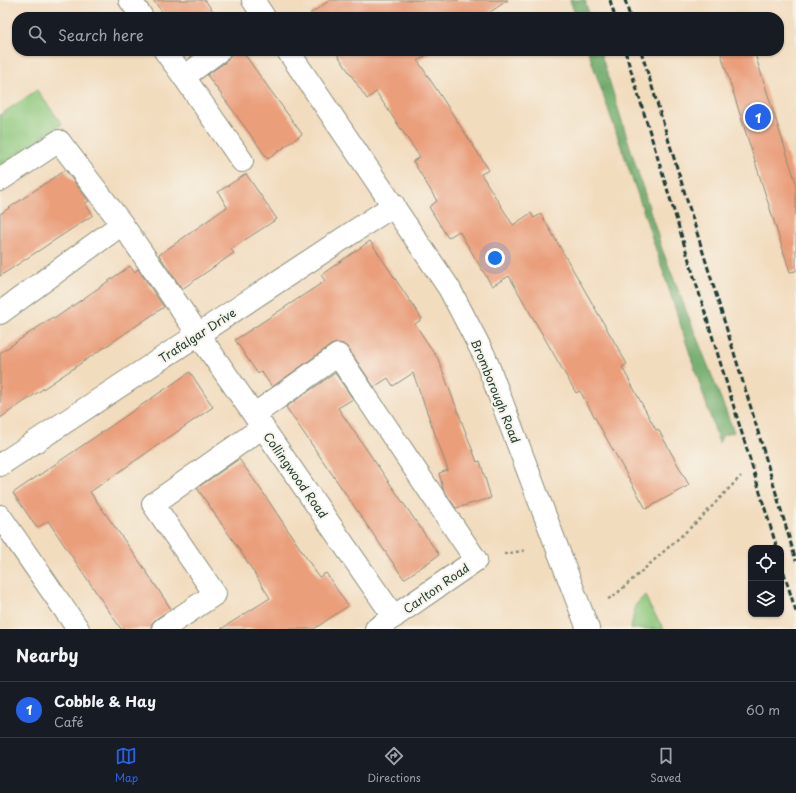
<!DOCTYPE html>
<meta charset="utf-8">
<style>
body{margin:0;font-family:"Playpen Sans",sans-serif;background:#242831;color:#f1f3f6}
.controls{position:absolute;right:12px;bottom:12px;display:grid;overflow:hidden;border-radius:8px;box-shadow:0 1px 3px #0004}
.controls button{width:36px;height:36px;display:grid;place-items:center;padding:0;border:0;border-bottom:1px solid #363941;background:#171b24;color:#f1f3f6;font:20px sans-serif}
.you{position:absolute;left:495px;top:258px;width:14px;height:14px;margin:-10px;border:3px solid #fff;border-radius:50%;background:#1a73e8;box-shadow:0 0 0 6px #1a73e833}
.badge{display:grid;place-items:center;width:26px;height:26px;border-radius:50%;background:#2563eb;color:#fff;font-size:13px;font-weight:700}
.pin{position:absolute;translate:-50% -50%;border:2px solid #fff;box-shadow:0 1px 4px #0006}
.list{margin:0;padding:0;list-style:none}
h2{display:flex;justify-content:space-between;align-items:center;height:52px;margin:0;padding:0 16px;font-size:17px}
h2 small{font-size:13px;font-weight:400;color:#9ea1a6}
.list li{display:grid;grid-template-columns:26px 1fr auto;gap:12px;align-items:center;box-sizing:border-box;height:56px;padding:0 16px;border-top:1px solid #363941}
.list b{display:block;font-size:15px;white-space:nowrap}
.list p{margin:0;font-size:13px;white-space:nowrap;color:#9ea1a6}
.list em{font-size:13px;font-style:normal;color:#9ea1a6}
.icon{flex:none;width:22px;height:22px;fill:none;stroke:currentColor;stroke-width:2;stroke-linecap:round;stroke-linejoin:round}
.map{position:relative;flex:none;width:796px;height:629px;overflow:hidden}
.search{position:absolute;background:#171b24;box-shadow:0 1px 3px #0004;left:12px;right:12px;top:12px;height:44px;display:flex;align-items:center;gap:10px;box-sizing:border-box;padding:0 14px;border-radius:16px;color:#9ea1a6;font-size:15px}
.sheet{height:108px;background:#171b24}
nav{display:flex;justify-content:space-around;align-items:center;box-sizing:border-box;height:56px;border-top:1px solid #363941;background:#171b24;font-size:11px;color:#9ea1a6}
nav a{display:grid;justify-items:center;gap:2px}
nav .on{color:#2563eb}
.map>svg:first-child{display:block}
</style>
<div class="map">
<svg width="796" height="629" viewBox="0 0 796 629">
<rect width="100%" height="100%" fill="#f7f3e8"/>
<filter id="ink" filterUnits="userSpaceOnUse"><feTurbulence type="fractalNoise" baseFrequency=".025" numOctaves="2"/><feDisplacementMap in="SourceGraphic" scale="8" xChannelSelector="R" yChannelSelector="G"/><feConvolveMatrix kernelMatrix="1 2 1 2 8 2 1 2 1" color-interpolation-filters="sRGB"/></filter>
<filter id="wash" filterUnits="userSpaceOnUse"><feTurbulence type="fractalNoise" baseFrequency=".012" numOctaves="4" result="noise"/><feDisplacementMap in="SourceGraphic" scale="16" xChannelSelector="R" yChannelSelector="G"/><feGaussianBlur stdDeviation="0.9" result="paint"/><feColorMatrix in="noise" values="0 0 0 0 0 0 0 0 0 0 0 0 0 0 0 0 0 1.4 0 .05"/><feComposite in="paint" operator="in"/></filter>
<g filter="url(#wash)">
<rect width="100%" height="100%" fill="#f2dcbe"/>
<g fill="#8cc77c" stroke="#568258">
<polygon points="37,90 62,124 0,166 0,115"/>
<polygon points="645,595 650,607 664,629 631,629 635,606"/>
</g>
<g fill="#71ac6c" stroke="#487450">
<polygon points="570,0 585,0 590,17 576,17"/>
<polygon points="588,51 600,51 662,249 734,432 723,435 719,443 642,207"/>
</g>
<g id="blocks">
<g fill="#ea9e7a">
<polygon points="153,0 205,0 217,17 166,17"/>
<polygon points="330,0 508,0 483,17 312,17 310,14"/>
<polygon points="231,51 242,51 302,134 268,159 207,75 227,61 230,56"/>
<polygon points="335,51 432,51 418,61 489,170 481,174 513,225 531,213 534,218 541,214 627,364 622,367 656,430 658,429 689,485 646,509 580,391 576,393 509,276 492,286 459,231 448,238 429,207 437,201 413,161 420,157 376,92 367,99"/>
<polygon points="720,51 754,51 796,183 796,271 790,272"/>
<polygon points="65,170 89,201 85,203 93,215 0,276 0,214"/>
<polygon points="246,174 277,219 231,249 234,253 182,289 159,255 227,207 218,192"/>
<polygon points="370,241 422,319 415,324 438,359 477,462 480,461 491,498 456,508 443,489 439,473 448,470 413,373 393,386 388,378 374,387 348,348 343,344 337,343 331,345 272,387 261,371 258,374 235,340 325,281 321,275"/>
<polygon points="130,266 134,272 138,269 164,307 0,418 0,353 53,317 54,319"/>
<polygon points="190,372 213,407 90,492 144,568 171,609 156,619 152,623 151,629 121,629 48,521 37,528 13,493"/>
<polygon points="335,373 353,399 338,408 439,555 404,579 286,407"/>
<polygon points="239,459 264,494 319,577 326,573 348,606 314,629 221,629 270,598 241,552 197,488"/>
</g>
</g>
</g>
<g filter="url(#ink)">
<use href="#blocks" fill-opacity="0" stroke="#888c79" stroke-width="1"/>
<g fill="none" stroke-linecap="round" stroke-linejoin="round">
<defs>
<g id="minor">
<polyline points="130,0 142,17"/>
<polyline points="253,0 264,17"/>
<polyline points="165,51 184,77 219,51"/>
<polyline points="288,51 449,288 484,355 588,629"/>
<polyline points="184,77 242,161"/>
<polyline points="0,180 59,141 122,224"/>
<polyline points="0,313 122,224 394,617"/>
<polyline points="255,414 338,355 476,560 376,629"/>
<polyline points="0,465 394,205"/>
<polyline points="0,516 78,629"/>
<polyline points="163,629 215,594 153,504 263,427"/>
</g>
</defs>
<use href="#minor" stroke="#888c79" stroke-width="24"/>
<g stroke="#888c79" stroke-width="2.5" stroke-dasharray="3 3" stroke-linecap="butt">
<polyline points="504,554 527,550"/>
<polyline points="608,599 614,596 699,520 741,476"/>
</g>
<use href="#minor" stroke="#fff" stroke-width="22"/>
<g stroke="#1f3d34" stroke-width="3" stroke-dasharray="6 3" stroke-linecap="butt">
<polyline points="610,0 615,17"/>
<polyline points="625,0 630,17"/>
<polyline points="625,51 777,548"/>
<polyline points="641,51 751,408 796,561"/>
<polyline points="781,563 796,612"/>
</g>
</g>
</g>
<g text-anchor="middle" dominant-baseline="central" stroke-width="4" stroke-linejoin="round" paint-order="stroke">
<g font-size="12" fill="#1f3d34" stroke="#f7f3e8">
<text transform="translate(197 335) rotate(-33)">Trafalgar Drive</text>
<text transform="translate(496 391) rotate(68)">Bromborough Road</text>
<text transform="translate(296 475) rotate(55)">Collingwood Road</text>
<text transform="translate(436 588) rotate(-35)">Carlton Road</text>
</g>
</g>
</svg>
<div class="controls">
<button><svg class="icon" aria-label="locate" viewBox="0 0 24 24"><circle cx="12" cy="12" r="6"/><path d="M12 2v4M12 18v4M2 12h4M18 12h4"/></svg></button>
<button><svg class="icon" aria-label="layers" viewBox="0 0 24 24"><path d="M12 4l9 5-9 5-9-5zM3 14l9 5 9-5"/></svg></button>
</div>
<div class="you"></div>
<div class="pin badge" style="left:758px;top:117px">1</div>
<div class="search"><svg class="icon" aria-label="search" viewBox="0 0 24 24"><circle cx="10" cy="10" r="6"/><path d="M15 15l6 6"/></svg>Search here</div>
</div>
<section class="sheet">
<h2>Nearby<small></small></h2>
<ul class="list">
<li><span class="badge">1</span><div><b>Cobble &amp; Hay</b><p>Café</p></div><em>60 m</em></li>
</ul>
</section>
<nav>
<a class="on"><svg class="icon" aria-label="map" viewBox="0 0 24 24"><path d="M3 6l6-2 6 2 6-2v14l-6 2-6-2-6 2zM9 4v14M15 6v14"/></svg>Map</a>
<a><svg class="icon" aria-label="directions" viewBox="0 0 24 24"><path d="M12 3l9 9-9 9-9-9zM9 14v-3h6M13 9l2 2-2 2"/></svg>Directions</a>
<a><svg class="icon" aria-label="saved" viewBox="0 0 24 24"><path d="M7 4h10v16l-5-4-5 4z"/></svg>Saved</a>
</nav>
